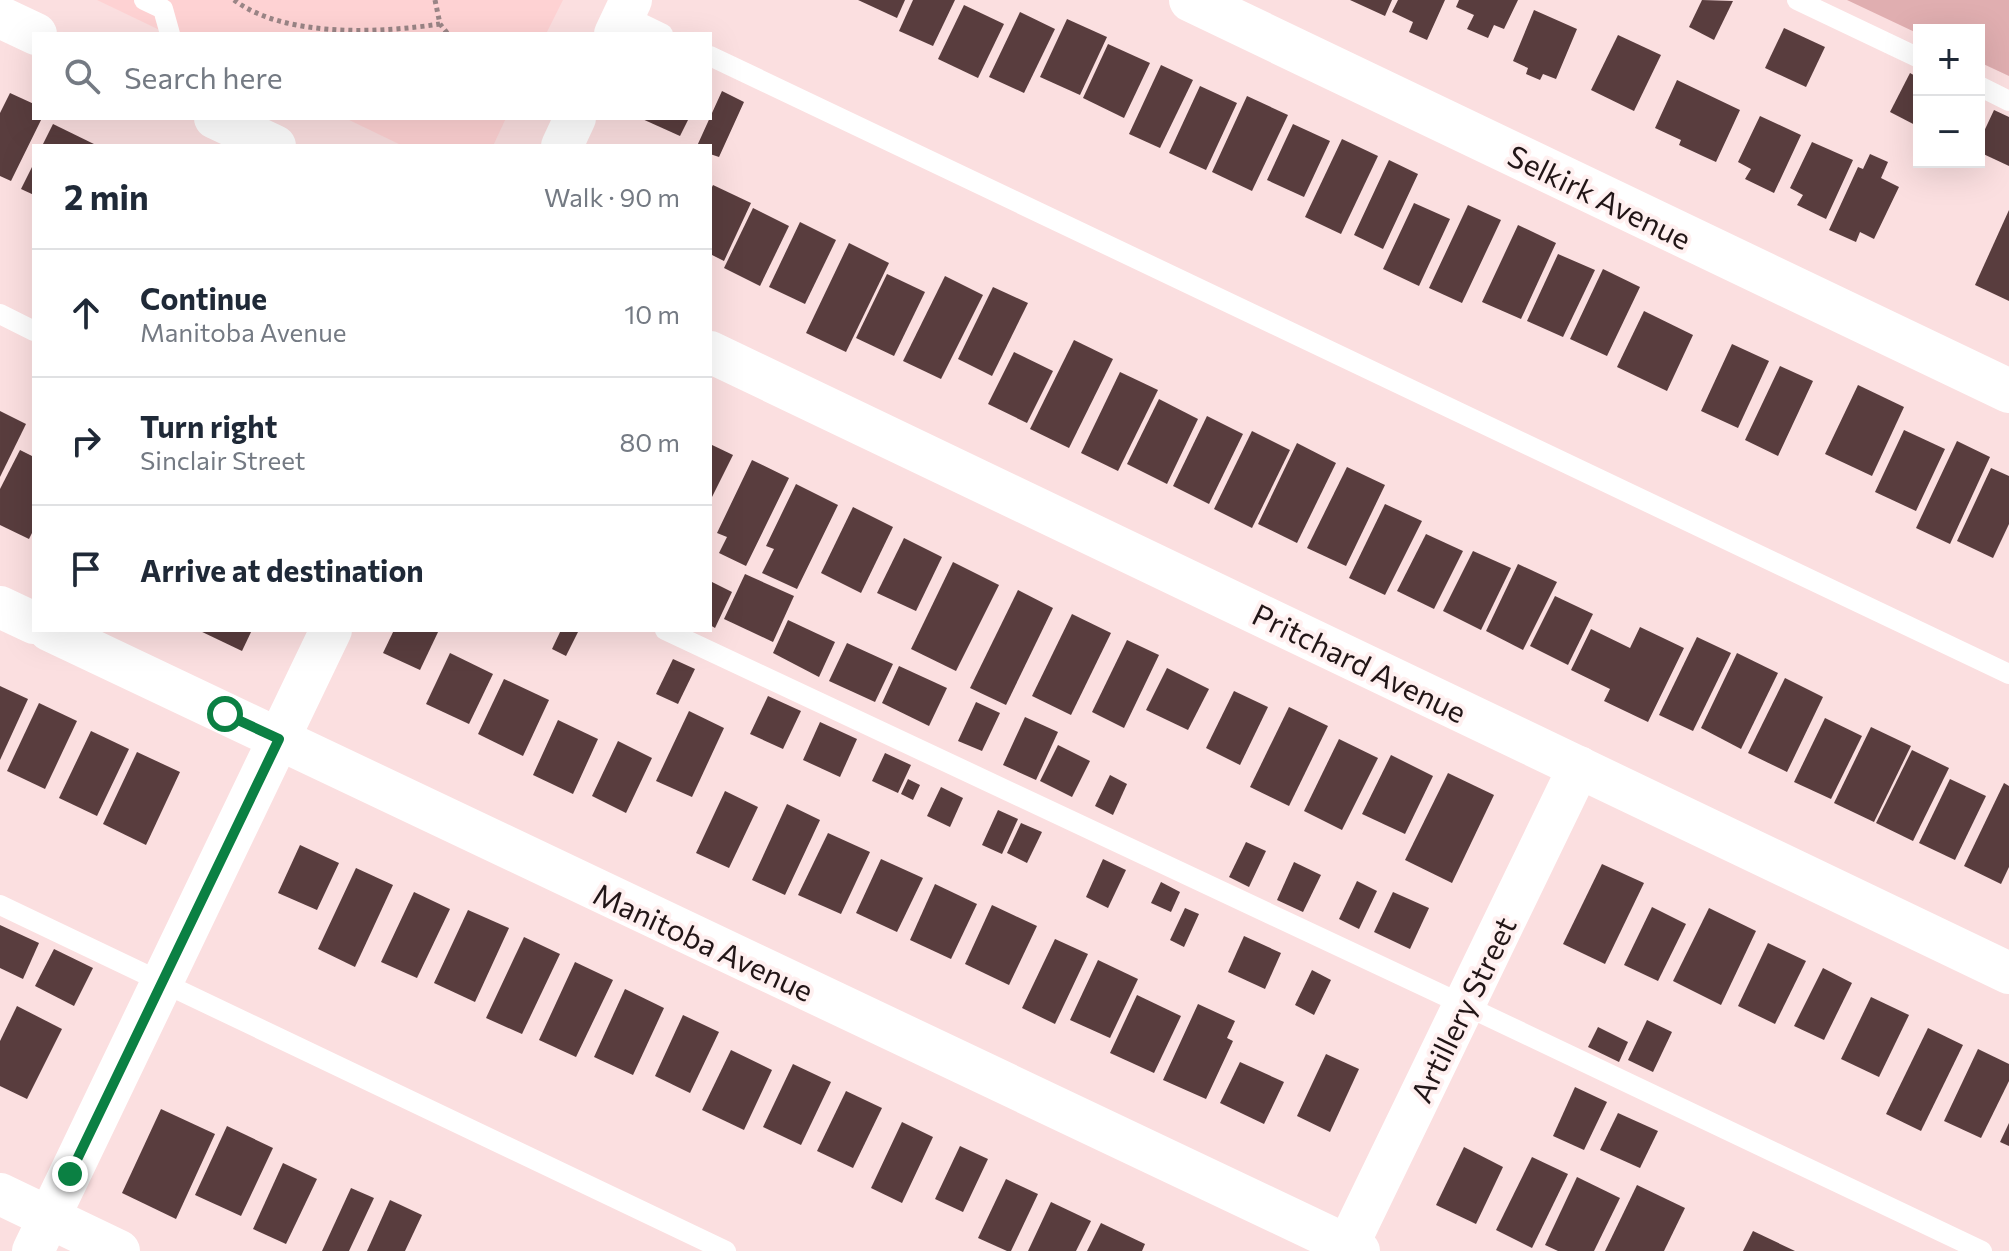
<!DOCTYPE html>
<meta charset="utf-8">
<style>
body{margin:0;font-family:Commissioner,sans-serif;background:#f6f6f7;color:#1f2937}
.controls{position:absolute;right:24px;top:24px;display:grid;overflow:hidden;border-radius:0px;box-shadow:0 8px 32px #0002}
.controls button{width:72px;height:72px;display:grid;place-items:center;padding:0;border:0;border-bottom:2px solid #e0e1e3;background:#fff;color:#1f2937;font:40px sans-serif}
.stop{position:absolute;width:24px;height:24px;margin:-18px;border:6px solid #0b8043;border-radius:50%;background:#fff}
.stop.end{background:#0b8043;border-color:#fff;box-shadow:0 2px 8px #0008}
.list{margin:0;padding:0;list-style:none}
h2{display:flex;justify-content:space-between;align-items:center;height:104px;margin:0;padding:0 32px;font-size:34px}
h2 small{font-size:26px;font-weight:400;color:#747a83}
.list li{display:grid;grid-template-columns:52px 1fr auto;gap:24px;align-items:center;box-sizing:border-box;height:128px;padding:0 32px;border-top:2px solid #e0e1e3}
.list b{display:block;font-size:30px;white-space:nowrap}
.list p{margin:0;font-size:26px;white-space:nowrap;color:#747a83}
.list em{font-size:26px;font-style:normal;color:#747a83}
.icon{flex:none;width:44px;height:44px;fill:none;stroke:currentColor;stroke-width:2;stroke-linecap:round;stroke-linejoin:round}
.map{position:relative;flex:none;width:2009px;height:1251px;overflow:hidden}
.search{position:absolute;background:#fff;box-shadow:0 8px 32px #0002;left:32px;top:32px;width:680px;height:88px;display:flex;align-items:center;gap:20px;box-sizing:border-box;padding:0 28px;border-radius:0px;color:#747a83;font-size:30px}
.panel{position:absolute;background:#fff;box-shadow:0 8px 32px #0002;left:32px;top:144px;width:680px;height:488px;border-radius:0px}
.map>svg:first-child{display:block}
</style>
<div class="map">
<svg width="2009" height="1251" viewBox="0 0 2009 1251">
<rect width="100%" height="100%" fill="#fbdfe0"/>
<g fill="#fed2d3">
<polygon points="97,0 563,0 546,34 168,34"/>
<polygon points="345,118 506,118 493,146 403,146"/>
</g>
<polygon fill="#e0aeb0" points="1847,0 2009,0 2009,76 1979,62 1979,30 1919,30 1919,34"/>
<g fill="#593d3e">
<polygon points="858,0 905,0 897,18"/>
<polygon points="913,0 955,0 933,46 899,31"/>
<polygon points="1350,0 1392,0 1385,16"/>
<polygon points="1398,0 1445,0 1427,40 1409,32 1413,22 1392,12"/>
<polygon points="1459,0 1518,0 1504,29 1494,25 1488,38 1467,29 1474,15 1456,7"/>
<polygon points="1702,0 1733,1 1714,40 1689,27"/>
<polygon points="964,5 1004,24 978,78 938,59"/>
<polygon points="1534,10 1577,29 1556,79 1543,74 1540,80 1526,74 1528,68 1513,61"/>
<polygon points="1020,12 1055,29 1024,93 989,77"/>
<polygon points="1067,19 1107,37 1080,95 1040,77"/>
<polygon points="1784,28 1825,47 1806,87 1765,68"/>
<polygon points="1618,35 1661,55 1634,111 1591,90"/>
<polygon points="1108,44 1150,63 1124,118 1083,98"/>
<polygon points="1161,65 1193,80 1160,148 1129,134"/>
<polygon points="1910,73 1919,78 1919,127 1890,112"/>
<polygon points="1677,80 1740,110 1716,162 1679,145 1681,140 1655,128"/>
<polygon points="1200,86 1237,103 1206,170 1169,153"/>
<polygon points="722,91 744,102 719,157 710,154 710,146 697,146"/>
<polygon points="10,93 34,104 34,118 42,118 11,181 0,176 0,113"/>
<polygon points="1247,96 1288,115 1252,191 1212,172"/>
<polygon points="1994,110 2009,117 2009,166 1979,152 1979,142"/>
<polygon points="1760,116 1801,135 1774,193 1745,179 1751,169 1738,162"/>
<polygon points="640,118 689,118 680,136"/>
<polygon points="53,124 98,146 42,146"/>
<polygon points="1293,124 1330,141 1304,197 1267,180"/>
<polygon points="1342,139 1378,156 1341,234 1305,217"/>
<polygon points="1812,142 1853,160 1826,219 1797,205 1803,195 1790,188"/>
<polygon points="1870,154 1888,162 1881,178 1899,187 1874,239 1860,232 1856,242 1829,230 1858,167 1863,169"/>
<polygon points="1389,160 1418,174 1383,249 1354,235"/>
<polygon points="34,163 34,195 21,189"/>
<polygon points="713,185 751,203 724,261 710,254 710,191"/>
<polygon points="1414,203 1450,219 1419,286 1383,269"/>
<polygon points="1468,205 1501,220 1462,303 1429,288"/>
<polygon points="753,208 789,226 760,286 724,268"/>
<polygon points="2009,210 2009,301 1975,285"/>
<polygon points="800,222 836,240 805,304 769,287"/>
<polygon points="1518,225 1556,243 1521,319 1482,302"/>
<polygon points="849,243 889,263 846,352 806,333"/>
<polygon points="1558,254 1595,270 1563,337 1527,321"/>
<polygon points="1603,269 1640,287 1607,356 1570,339"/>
<polygon points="887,274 925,292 894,356 856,338"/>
<polygon points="945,276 983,295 941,379 903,361"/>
<polygon points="993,287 1028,303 992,376 958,359"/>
<polygon points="1644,311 1693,335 1667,391 1617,367"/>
<polygon points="1074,340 1113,359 1069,448 1030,429"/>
<polygon points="1732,344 1769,361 1738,428 1701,411"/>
<polygon points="1014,352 1053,371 1027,423 988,404"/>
<polygon points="1780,366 1813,381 1778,456 1745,440"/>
<polygon points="1120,372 1158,390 1118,471 1081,453"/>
<polygon points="1858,385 1904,407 1872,476 1825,454"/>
<polygon points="1159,399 1198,419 1167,484 1127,464"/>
<polygon points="0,411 26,424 0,477"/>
<polygon points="1207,416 1243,434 1209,504 1173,486"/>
<polygon points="1904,430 1945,449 1916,511 1875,492"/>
<polygon points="1252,431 1290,450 1252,528 1214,509"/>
<polygon points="1957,441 1990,457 1950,544 1916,528"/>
<polygon points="1297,443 1336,463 1297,543 1258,524"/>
<polygon points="710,444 733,455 710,501"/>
<polygon points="20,450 34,457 34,529 29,539 0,525 0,489"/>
<polygon points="752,460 789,478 746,566 719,553 727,537 717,533"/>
<polygon points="1347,467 1385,485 1346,566 1307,548"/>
<polygon points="1991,468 2009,476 2009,524 1993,558 1957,541"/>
<polygon points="796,484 838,505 797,589 762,573 774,549 766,546"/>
<polygon points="1385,504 1422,521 1385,595 1349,578"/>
<polygon points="853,507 893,527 861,593 821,573"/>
<polygon points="1426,534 1463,551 1434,609 1397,591"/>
<polygon points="904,538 942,557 916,611 877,593"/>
<polygon points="1473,551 1511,568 1481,630 1443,611"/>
<polygon points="953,562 999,585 956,671 911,649"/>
<polygon points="1518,564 1557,582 1523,650 1486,631"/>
<polygon points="745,574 794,596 773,642 724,619"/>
<polygon points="710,581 732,592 715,628 710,625"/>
<polygon points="1018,590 1053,608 1006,705 970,688"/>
<polygon points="1555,596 1593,614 1568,665 1530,646"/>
<polygon points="1072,614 1111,633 1071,715 1032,696"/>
<polygon points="788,620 835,642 819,677 773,653"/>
<polygon points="1640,627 1684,648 1648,722 1604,701 1610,689 1571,670 1591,629 1630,648"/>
<polygon points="198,630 252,630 242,651"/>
<polygon points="394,630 439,630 420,670 383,653"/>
<polygon points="561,630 579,630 566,656 552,649"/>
<polygon points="1697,637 1731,653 1693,731 1659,715"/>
<polygon points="1127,640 1159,655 1124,728 1092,712"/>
<polygon points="847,643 893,664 875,702 829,681"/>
<polygon points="450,653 493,674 469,724 426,704"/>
<polygon points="1737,653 1778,673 1741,749 1701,728"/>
<polygon points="673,659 695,669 678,704 656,694"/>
<polygon points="899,666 947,688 929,726 882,703"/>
<polygon points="1167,668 1209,689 1188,730 1146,710"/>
<polygon points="1785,678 1823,697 1787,772 1748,753"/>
<polygon points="504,679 549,700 523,756 478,734"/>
<polygon points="0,686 28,699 0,760"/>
<polygon points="1234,691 1268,707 1240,765 1206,748"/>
<polygon points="768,696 801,711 783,749 750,734"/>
<polygon points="976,702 1000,713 982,751 958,741"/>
<polygon points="39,703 77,721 45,789 7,771"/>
<polygon points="1289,707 1328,726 1289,806 1250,787"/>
<polygon points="689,711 724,728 692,797 656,781"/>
<polygon points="1025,717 1058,732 1036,780 1003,765"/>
<polygon points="1825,718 1862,736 1831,799 1794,782"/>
<polygon points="558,720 598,739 573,794 533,775"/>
<polygon points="820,722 857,739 840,777 803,760"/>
<polygon points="1871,727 1911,746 1874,822 1834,803"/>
<polygon points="91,731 129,749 97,816 59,798"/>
<polygon points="1339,739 1378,758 1342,830 1304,811"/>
<polygon points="618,741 652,758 626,813 592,796"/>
<polygon points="1058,745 1090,761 1072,797 1040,781"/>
<polygon points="1912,750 1949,768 1913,841 1876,823"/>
<polygon points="137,752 180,772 146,845 103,824"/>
<polygon points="885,753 911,765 898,793 872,781"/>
<polygon points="1391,755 1433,776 1405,834 1362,814"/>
<polygon points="1448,773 1494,795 1452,883 1405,860"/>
<polygon points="1110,775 1127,784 1113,815 1095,806"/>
<polygon points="908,779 920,785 913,800 901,794"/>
<polygon points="1950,779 1986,796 1955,860 1919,843"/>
<polygon points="2004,783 2009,786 2009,867 2001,884 1964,866"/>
<polygon points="941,787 963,798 950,827 927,816"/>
<polygon points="725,791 758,807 729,868 696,853"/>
<polygon points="787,804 820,820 785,895 752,880"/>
<polygon points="998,810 1018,819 1002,854 982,845"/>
<polygon points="1021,823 1042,832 1027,863 1007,853"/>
<polygon points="828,833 870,852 841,914 798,895"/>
<polygon points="1246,842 1266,851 1249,887 1229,877"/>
<polygon points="300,845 339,863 317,910 278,893"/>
<polygon points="881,859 923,878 897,932 856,913"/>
<polygon points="1103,859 1126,870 1108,908 1086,897"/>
<polygon points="1294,862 1321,875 1303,912 1277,900"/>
<polygon points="1602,864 1644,883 1605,964 1563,944"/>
<polygon points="356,868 393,885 355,967 318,949"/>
<polygon points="1357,881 1377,891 1359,929 1339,919"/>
<polygon points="1161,882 1180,892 1171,912 1151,903"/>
<polygon points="935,884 977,904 951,959 910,940"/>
<polygon points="414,892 450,909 417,978 381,962"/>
<polygon points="1393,892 1429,908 1410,949 1374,932"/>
<polygon points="992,905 1037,926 1009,985 965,964"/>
<polygon points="1652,907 1686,924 1658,981 1624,965"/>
<polygon points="1185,908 1199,914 1184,947 1170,940"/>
<polygon points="1709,908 1756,931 1721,1005 1673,981"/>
<polygon points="468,910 509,928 475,1002 434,983"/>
<polygon points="0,925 39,943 23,979 0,968"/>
<polygon points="1244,936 1281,953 1265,989 1228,972"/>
<polygon points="524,937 560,954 522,1034 486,1018"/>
<polygon points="1055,939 1088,954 1055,1024 1022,1008"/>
<polygon points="1768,943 1806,961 1775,1024 1738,1006"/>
<polygon points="54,949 93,968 74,1006 35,986"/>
<polygon points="1098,960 1138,979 1110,1038 1070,1020"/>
<polygon points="575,962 613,980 576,1057 539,1040"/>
<polygon points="1823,968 1852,983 1824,1040 1794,1026"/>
<polygon points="1312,970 1331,980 1314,1015 1295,1005"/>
<polygon points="625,989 664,1008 633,1075 594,1057"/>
<polygon points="1137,995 1181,1016 1154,1073 1110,1053"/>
<polygon points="1871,997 1909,1015 1879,1077 1841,1059"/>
<polygon points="1198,1004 1235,1021 1227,1038 1233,1041 1206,1099 1163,1080"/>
<polygon points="17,1006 62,1029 27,1099 0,1086 0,1041"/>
<polygon points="683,1015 719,1032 690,1093 655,1076"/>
<polygon points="1647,1020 1672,1032 1653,1072 1628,1060"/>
<polygon points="1598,1027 1628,1042 1619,1062 1588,1047"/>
<polygon points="1928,1028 1963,1045 1921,1131 1886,1114"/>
<polygon points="1978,1049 2009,1064 2009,1081 1981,1138 1944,1121"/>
<polygon points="731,1050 772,1070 744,1130 702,1110"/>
<polygon points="1326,1054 1359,1069 1330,1132 1297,1116"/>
<polygon points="1240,1062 1284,1082 1264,1124 1220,1103"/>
<polygon points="793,1064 831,1082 801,1145 763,1127"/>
<polygon points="1575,1087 1607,1102 1584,1150 1553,1136"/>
<polygon points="846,1091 882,1108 853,1168 817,1151"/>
<polygon points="161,1109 215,1134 176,1219 122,1193"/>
<polygon points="1618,1113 1658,1131 1640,1168 1600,1150"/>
<polygon points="902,1122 933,1137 902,1203 871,1188"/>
<polygon points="2009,1123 2009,1146 2000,1142"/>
<polygon points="227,1126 273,1148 241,1216 195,1195"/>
<polygon points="960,1146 988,1159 963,1212 935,1199"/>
<polygon points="1464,1147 1503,1167 1476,1224 1436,1205"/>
<polygon points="1532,1157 1568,1174 1532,1248 1496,1230"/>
<polygon points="283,1163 317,1179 286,1244 253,1229"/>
<polygon points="1577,1177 1620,1198 1594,1251 1558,1251 1545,1245"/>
<polygon points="1006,1179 1038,1194 1011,1251 1007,1251 978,1238"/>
<polygon points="1637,1185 1685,1208 1664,1251 1605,1251"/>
<polygon points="351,1188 374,1198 349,1251 322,1251"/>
<polygon points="390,1200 422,1215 405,1251 367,1251"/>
<polygon points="1051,1202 1091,1221 1076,1251 1028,1251"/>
<polygon points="1101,1223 1145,1244 1142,1251 1087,1251"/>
<polygon points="1753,1231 1795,1251 1743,1251"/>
</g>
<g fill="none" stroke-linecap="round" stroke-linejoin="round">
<g stroke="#9a8586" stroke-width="5" stroke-dasharray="4 4" stroke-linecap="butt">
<path d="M234,0C285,38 380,33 440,24"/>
<polyline points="435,0 440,24 448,34"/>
</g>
<g stroke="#fff" stroke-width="20">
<polyline points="144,0 163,9 170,34"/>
<polyline points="1797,0 1919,58"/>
<polyline points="624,15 663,34"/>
<polyline points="710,56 2009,674"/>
<polyline points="1979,86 2009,101"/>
<polyline points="0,314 34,331"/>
<polyline points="665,630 1464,1005 1982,1251"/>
<polyline points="0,905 726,1251"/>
</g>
<g stroke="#fff" stroke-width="42">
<polyline points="0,17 36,34"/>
<polyline points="615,34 631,0"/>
<polyline points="215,118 275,146"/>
<polyline points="562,146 575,118"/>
<polyline points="710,352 2009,973"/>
<polyline points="0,607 34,623"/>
<polyline points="49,630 1359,1251"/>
<polyline points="0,1194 119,1251"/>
<polyline points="33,1251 331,630"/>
<polyline points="1345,1251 1579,767"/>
</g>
<polyline stroke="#fff" stroke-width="44" points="1191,0 2009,391"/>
</g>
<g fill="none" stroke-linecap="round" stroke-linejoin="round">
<polyline stroke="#0b8043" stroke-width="10" points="70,1174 279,739 225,714"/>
</g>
<g text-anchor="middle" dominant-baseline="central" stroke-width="8" stroke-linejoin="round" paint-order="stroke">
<g font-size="30" fill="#221617" stroke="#fff0f0">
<text transform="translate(1600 196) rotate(26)">Selkirk Avenue</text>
<text transform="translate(1360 662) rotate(26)">Pritchard Avenue</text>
<text transform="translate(704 941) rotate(25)">Manitoba Avenue</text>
<text transform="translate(1462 1009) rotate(-64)">Artillery Street</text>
</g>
</g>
</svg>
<div class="controls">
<button>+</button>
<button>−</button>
</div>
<div class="stop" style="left:225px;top:714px"></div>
<div class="stop end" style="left:70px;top:1174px"></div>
<div class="search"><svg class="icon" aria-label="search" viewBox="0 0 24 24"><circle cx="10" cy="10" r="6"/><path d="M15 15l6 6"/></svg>Search here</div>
<section class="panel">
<h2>2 min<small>Walk · 90 m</small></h2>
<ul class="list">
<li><svg class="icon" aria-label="ahead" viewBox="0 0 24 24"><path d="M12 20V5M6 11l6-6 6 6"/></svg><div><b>Continue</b><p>Manitoba Avenue</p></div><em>10 m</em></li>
<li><svg class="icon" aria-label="right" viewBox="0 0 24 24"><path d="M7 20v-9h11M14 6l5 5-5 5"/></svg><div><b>Turn right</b><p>Sinclair Street</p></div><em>80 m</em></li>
<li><svg class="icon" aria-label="arrive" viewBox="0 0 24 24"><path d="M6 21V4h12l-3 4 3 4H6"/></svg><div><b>Arrive at destination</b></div></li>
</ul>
</section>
</div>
